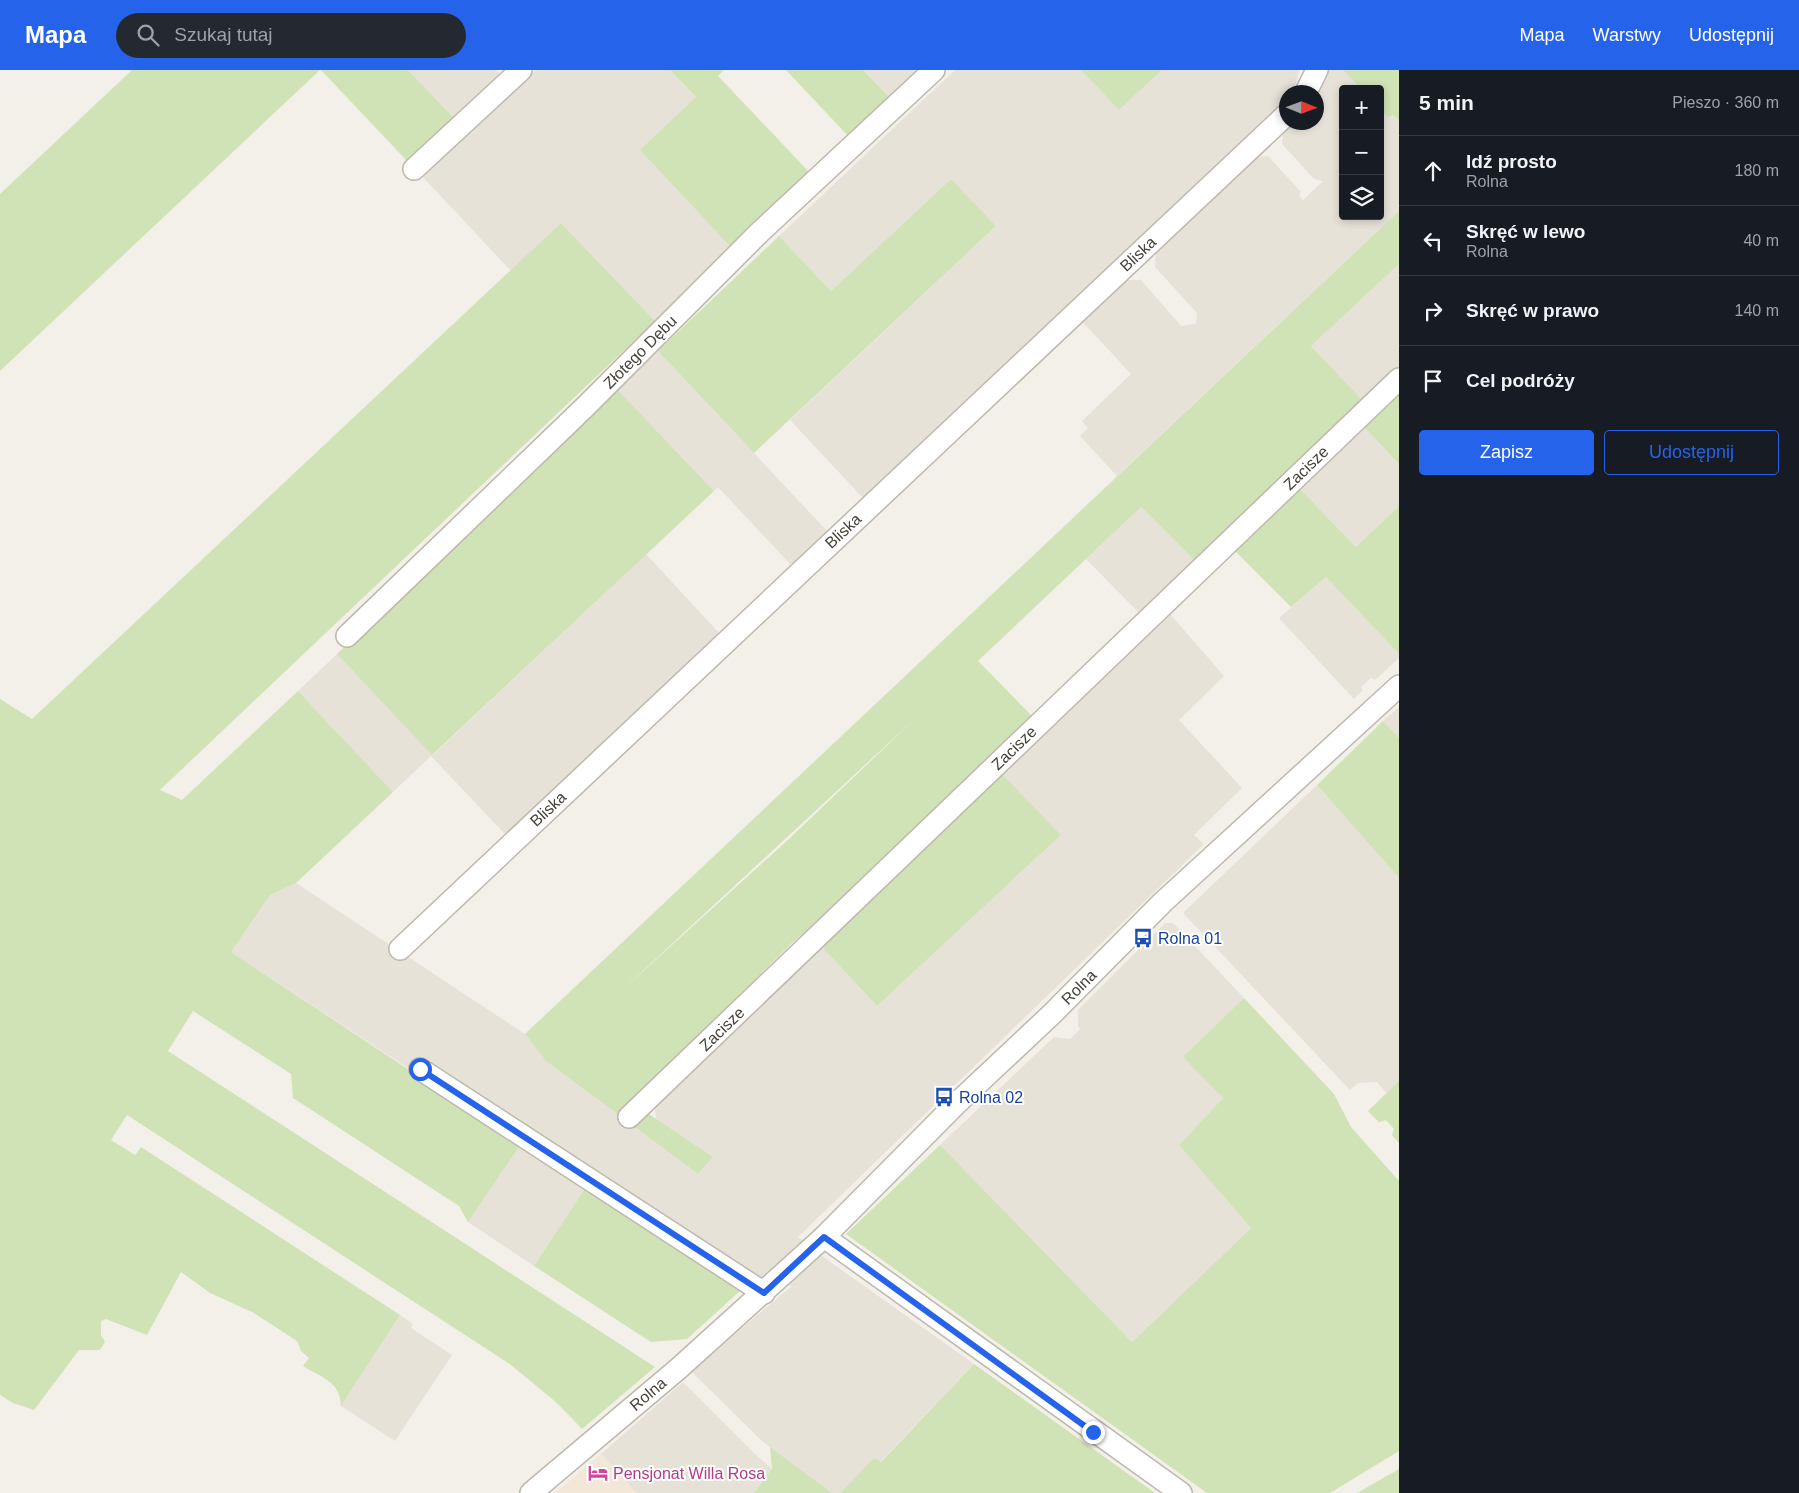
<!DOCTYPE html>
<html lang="pl">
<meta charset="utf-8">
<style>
body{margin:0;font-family:Arial,sans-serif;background:#242831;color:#f1f3f6}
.controls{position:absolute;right:15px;top:15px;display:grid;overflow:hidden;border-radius:5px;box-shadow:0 2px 8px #0003}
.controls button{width:45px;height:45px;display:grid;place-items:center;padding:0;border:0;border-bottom:1px solid #363941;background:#171b24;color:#f1f3f6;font:25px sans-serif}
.compass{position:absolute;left:1279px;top:15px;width:45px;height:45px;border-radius:50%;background:#171b24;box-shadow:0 2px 8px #0003;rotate:91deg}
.stop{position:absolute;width:15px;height:15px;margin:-11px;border:4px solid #2563eb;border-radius:50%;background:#fff}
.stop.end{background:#2563eb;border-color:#fff;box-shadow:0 1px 5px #0008}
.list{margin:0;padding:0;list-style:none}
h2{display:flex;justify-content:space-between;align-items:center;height:65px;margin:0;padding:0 20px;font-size:21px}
h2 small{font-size:16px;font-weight:400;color:#9ea1a6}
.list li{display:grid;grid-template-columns:32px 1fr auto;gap:15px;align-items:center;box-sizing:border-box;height:70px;padding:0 20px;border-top:1px solid #363941}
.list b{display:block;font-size:19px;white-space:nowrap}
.list p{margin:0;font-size:16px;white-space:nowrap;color:#9ea1a6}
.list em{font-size:16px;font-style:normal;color:#9ea1a6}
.actions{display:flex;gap:10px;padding:15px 20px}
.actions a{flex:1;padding:11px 0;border:1px solid #2563eb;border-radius:5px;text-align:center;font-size:18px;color:#2563eb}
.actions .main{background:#2563eb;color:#fff}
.icon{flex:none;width:28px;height:28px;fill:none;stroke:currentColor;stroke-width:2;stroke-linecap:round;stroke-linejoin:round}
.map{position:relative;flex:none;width:1399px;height:1423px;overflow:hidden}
header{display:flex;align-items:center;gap:30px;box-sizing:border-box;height:70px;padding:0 25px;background:#2563eb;color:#fff}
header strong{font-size:24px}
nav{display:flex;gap:28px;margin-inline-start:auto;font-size:18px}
.search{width:350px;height:45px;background:#242831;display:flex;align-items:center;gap:12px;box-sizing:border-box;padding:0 18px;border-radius:28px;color:#9ea1a6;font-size:19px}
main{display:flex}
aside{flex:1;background:#171b24}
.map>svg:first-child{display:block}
</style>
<header>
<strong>Mapa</strong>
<div class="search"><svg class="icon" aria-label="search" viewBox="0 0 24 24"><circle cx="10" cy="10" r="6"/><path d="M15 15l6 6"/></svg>Szukaj tutaj</div>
<nav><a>Mapa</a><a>Warstwy</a><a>Udostępnij</a></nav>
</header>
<main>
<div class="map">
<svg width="1399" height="1423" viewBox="0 0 1399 1423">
<rect width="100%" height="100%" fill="#f3f0e9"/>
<g fill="#e7e2d8">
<polygon points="408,0 496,0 501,6 455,49"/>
<polygon points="536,0 670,0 696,27 732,178 655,251 561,153 511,201 422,106"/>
<polygon points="863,0 921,0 891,29"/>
<polygon points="955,0 1081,0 1119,40 1162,0 1299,0 1294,22 1286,22 1286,31 863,428 790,350 996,156 951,109 831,221 779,166"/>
<polygon points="1324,0 1343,0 1361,19 1343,19 1343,146 1380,146 1380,39 1389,48 1393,45 1399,51 1399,141 1117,406 1080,366 1088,358 1082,351 1131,304 1081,250 1124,210 1141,210 1181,256 1196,254 1197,243 1155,197 1156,180 1255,87 1268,86 1301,122 1299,126 1303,130 1323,111 1314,109 1282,74 1283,62 1292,53 1316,52 1316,22"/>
<polygon points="1399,194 1399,301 1365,333 1311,276"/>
<polygon points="658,281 828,462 791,495 718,417 714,421 617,319"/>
<polygon points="1365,358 1399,394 1399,436 1356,477 1300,419"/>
<polygon points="1141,437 1198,494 1143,547 1086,489"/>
<polygon points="646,484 720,564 505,764 431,686 393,722 298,621 337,584 433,685"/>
<polygon points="1326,507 1399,584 1399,588 1375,610 1371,608 1361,617 1363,620 1354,629 1279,548"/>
<polygon points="1170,544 1224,606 1179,650 1242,718 1194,765 1204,774 798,1167 822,1186 974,1294 880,1392 874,1388 840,1423 832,1423 763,1372 691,1301 792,1216 752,1211 414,1002 231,882 270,825 296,813 525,964 546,991 698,1104 713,1087 656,1050 655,1037 821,876 877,936 1061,765 1002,704"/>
<polygon points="1399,637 1399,668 1383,651"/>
<polygon points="1317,715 1399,808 1399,1011 1386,1023 1377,1012 1358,1013 1350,1020 1183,843"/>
<polygon points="1165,853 1173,853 1244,928 1184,987 1223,1028 1179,1075 1251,1158 1132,1272 940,1075 1054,967 1070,969 1080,959 1078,956 1078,940"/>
<polygon points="521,1074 586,1117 534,1196 468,1152"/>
<polygon points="400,1245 413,1254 411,1258 452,1285 395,1371 341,1336"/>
<polygon points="683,1312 756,1385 800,1423 636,1423 601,1384"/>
</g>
<polygon fill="#f3e7d7" points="601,1383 636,1423 555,1423 601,1384"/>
<g fill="#cfe3b6" fill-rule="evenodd">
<polygon points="132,0 320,0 0,301 0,124"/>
<polygon points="321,0 408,0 455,49 409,93"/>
<polygon points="670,0 724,0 718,6 811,104 732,178 640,80 696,27"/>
<polygon points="786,0 863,0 891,29 850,68"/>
<polygon points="1081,0 1162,0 1119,40"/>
<polygon points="1343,0 1399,0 1399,51 1393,45 1389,48 1380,39 1380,19 1361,19"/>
<polygon points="951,109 996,156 754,383 658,281 779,166 831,221"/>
<path d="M1399,141V194L1311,276L1365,333L1198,494L1141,437L978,591L1034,648L846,827L793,872L631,1032L713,1087L698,1104L546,991L525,964ZM921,643L790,768L618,924Z"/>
<path d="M561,153L655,251L160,720L182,730L298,621L393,722L296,813L270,825L231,882L521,1074L468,1152L459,1136L293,1028L291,1004L193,941L168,981L655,1297L582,1359L557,1333L511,1295L127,1045L111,1070L135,1085L141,1077L400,1245L341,1336C340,1311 322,1308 303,1296L309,1288L301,1281L297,1271L254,1243L210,1223L181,1202L147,1265L106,1249L101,1251V1265L105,1272L100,1280H79L34,1340L13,1333L0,1325V629L32,649Z"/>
<polygon points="617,319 714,421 432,685 337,584"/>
<polygon points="1399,325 1399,394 1365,358"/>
<polygon points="1300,419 1356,477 1399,436 1399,584 1326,507 1291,537 1235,481"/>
<polygon points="1383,651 1399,668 1399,808 1317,715"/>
<polygon points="1002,704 1061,765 877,936 821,876"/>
<polygon points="1244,928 1334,1024 1351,1057 1399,1111 1399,1381 1330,1423 1207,1423 846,1164 940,1075 1132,1272 1251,1158 1179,1075 1223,1028 1183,987"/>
<polygon points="1399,1011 1399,1073 1392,1065 1394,1059 1386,1050 1379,1052 1368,1041"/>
<polygon points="586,1117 742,1219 687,1269 651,1272 534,1196"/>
<polygon points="974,1294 1155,1423 840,1423 874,1388 881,1392"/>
<polygon points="770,1377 832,1423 754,1423 772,1399"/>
<polygon points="1399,1399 1399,1423 1357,1423"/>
</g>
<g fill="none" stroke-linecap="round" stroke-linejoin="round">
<defs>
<g id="minor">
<polyline points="1306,22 1317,0"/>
<polyline points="414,99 521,0"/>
<polyline points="347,566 586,336 760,162 934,0"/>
<polyline points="400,879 1286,45"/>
<polyline points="420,999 764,1223"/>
<polyline points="629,1047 1399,309"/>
<polyline points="824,1167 1181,1423"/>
<polyline points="531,1423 678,1299 824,1167 955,1035 1053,943 1163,832 1399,616"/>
</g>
</defs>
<use href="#minor" stroke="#beb8ad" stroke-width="24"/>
<use href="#minor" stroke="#fff" stroke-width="21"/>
</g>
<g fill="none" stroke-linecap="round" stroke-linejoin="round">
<polyline stroke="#2563eb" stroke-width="6" points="420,999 764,1223 824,1167 1093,1362"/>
</g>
<defs>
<symbol id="bus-bare" viewBox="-9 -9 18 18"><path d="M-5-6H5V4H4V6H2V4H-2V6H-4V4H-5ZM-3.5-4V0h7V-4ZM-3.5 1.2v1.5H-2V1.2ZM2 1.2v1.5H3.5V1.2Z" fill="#1a4fb4" stroke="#fff" stroke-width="2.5" paint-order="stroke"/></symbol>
<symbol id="hotel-bare" viewBox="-9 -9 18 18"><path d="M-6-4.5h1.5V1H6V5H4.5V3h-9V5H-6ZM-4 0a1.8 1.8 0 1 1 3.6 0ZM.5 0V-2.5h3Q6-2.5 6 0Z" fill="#d1479c" stroke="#fff" stroke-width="2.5" paint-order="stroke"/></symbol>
</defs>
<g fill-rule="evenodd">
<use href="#bus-bare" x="1129" y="854" width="28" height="28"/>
<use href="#bus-bare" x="930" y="1013" width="28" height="28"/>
<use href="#hotel-bare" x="584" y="1389" width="28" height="28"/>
</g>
<g text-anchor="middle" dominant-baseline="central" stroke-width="4" stroke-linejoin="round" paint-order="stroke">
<g font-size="16" fill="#464138" stroke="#fff">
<text transform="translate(1138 184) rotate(-43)">Bliska</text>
<text transform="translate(640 282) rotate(-45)">Złotego Dębu</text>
<text transform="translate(1306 398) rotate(-44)">Zacisze</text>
<text transform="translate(843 461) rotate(-43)">Bliska</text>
<text transform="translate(1014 678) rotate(-44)">Zacisze</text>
<text transform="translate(548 739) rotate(-43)">Bliska</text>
<text transform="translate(1079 917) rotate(-45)">Rolna</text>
<text transform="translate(722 959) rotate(-44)">Zacisze</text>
<text transform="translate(648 1324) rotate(-40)">Rolna</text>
</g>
<g font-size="16" fill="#164399" stroke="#fff" text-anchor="start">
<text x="1158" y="868">Rolna 01</text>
<text x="959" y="1027">Rolna 02</text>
</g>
<g font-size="16" fill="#b23c85" stroke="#fff" text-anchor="start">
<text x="613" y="1403">Pensjonat Willa Rosa</text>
</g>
</g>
</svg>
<div class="controls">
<button>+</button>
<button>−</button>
<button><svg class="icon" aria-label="layers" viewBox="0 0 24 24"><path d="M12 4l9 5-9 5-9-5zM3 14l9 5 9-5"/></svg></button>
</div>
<svg class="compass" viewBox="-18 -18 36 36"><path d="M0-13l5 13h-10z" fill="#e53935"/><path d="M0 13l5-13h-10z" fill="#9ea1a6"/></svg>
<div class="stop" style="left:420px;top:999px"></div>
<div class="stop end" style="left:1093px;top:1362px"></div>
</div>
<aside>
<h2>5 min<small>Pieszo · 360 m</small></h2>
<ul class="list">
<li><svg class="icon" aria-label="ahead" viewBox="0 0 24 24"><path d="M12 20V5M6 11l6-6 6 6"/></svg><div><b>Idź prosto</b><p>Rolna</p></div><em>180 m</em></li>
<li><svg class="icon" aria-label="left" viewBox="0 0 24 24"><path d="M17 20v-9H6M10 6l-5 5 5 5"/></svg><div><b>Skręć w lewo</b><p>Rolna</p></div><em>40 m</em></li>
<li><svg class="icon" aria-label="right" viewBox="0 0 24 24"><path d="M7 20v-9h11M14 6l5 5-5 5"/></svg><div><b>Skręć w prawo</b></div><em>140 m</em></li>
<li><svg class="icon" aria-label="arrive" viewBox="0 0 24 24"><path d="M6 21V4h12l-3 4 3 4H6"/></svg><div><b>Cel podróży</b></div></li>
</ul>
<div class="actions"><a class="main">Zapisz</a><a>Udostępnij</a></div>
</aside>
</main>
